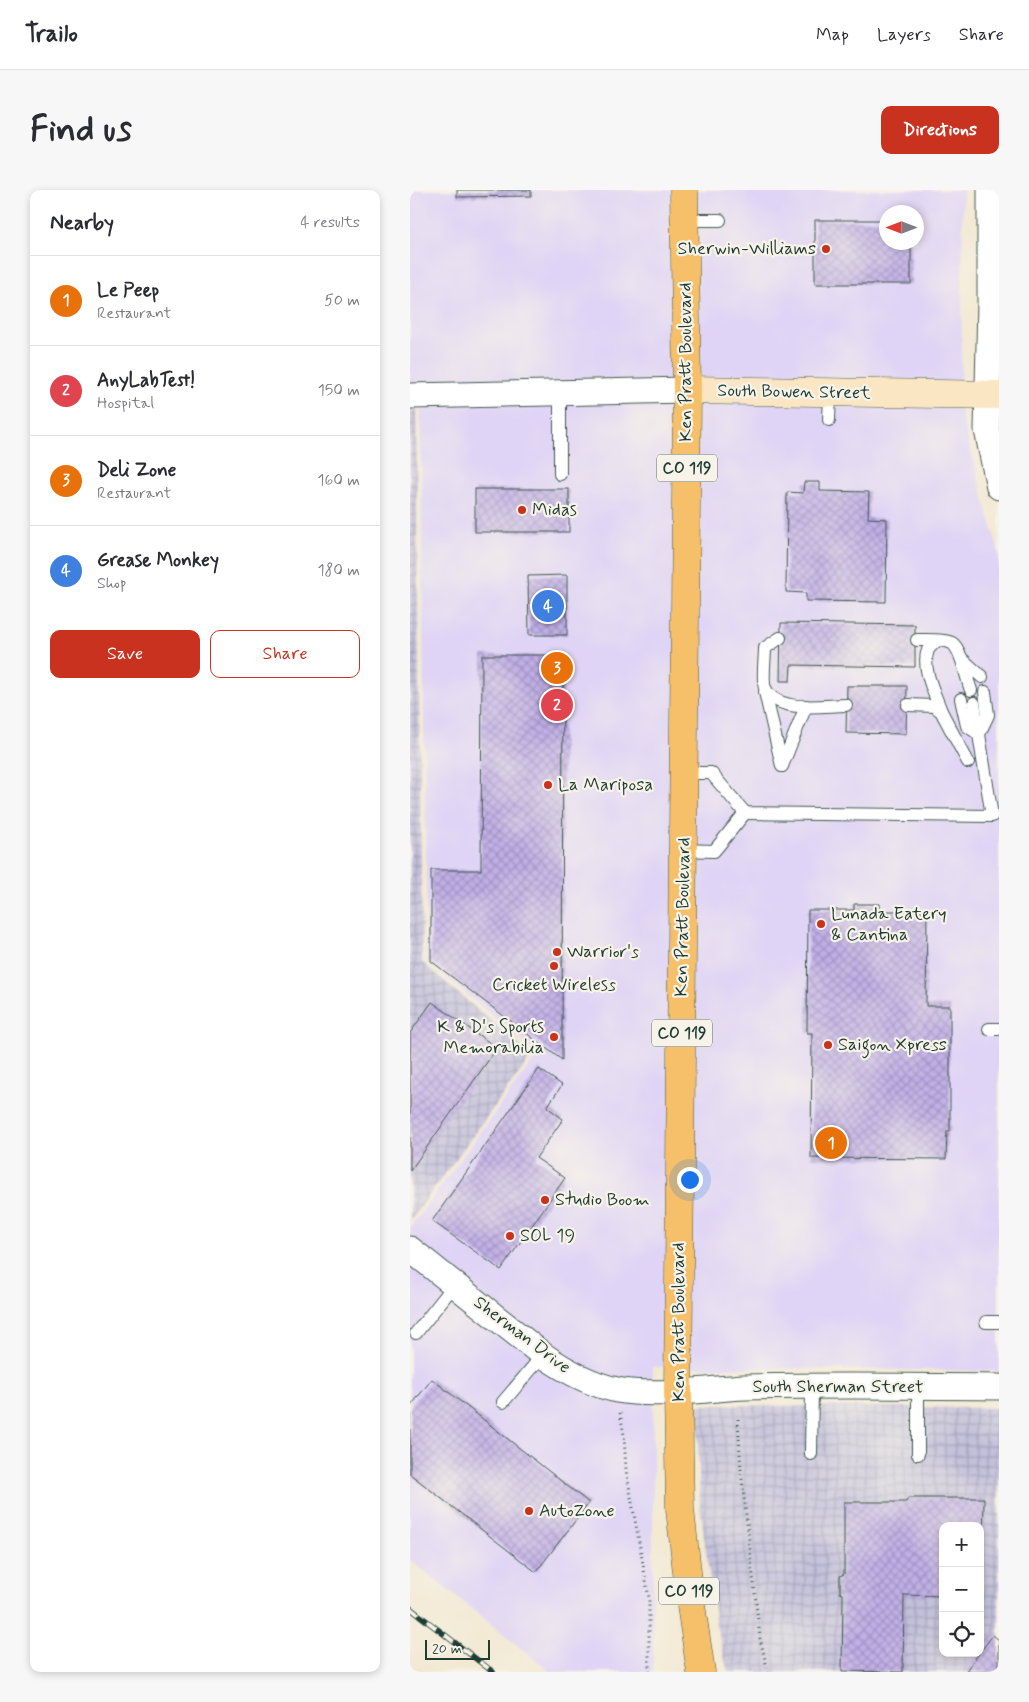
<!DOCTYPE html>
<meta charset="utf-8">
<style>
body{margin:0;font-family:Mynerve,sans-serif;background:#f7f7f7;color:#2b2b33}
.controls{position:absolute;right:15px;bottom:15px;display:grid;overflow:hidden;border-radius:10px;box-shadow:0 2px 8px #0003}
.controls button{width:45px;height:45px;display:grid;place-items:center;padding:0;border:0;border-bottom:1px solid #e1e1e2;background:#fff;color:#2b2b33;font:25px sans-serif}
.compass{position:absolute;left:469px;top:15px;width:45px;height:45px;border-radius:50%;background:#fff;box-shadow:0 2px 8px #0003;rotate:270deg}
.scale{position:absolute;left:15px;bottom:12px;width:65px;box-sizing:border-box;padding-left:5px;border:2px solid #1f3d34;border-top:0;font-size:14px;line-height:18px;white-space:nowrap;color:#1f3d34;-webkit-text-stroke:4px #f7f3e8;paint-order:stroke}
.you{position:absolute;left:279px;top:989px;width:18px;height:18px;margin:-12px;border:4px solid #fff;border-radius:50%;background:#1a73e8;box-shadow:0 0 0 8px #1a73e833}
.badge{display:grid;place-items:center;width:32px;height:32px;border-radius:50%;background:#c8321e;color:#fff;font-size:16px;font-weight:700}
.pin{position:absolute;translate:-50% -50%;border:2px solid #fff;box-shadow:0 1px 5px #0006}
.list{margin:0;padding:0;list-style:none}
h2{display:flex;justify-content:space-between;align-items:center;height:65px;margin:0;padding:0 20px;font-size:21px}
h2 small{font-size:16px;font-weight:400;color:#7c7c81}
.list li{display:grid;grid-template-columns:32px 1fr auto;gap:15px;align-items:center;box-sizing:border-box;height:90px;padding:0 20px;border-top:1px solid #e1e1e2}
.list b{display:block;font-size:19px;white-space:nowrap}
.list p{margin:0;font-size:16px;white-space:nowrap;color:#7c7c81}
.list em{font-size:16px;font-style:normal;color:#7c7c81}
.actions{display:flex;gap:10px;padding:15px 20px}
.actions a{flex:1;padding:11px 0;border:1px solid #c8321e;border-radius:10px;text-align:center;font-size:18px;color:#c8321e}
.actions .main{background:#c8321e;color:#fff}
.icon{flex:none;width:28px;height:28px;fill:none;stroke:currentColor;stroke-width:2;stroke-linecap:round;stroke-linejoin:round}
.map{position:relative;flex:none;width:589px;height:1482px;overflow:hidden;border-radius:10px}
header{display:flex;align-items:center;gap:30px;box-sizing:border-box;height:70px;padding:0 25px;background:#fff;border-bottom:1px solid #e1e1e2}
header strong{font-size:24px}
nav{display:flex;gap:28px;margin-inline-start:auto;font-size:18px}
.intro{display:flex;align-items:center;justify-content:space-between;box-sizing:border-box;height:120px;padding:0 30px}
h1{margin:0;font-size:35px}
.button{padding:12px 22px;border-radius:10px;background:#c8321e;color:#fff;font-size:18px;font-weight:700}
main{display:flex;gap:30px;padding:0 30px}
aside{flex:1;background:#fff;border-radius:10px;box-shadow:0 2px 8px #0003}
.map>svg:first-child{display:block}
</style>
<header>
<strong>Trailo</strong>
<nav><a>Map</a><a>Layers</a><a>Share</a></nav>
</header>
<div class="intro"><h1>Find us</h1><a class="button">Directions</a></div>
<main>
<aside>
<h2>Nearby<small>4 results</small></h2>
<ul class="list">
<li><span class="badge" style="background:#e8710a">1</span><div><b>Le Peep</b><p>Restaurant</p></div><em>50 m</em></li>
<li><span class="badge" style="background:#e0444e">2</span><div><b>AnyLabTest!</b><p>Hospital</p></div><em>150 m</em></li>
<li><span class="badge" style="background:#e8710a">3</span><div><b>Deli Zone</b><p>Restaurant</p></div><em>160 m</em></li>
<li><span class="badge" style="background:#3f7fe0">4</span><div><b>Grease Monkey</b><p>Shop</p></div><em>180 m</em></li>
</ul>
<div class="actions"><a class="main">Save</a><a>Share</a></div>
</aside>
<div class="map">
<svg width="589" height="1482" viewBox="0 0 589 1482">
<defs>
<pattern id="industrial-grid" width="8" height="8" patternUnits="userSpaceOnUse" patternTransform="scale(1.25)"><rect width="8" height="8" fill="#c3c0db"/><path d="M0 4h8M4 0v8" fill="none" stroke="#9e9db2"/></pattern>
<pattern id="building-cross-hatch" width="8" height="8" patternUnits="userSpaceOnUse" patternTransform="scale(1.25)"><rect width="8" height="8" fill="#c1afe7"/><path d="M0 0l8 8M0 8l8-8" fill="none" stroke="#9c90bc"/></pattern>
</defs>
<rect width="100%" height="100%" fill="#f7f3e8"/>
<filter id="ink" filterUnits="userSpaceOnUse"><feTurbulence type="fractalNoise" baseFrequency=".02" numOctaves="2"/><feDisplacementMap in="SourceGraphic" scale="10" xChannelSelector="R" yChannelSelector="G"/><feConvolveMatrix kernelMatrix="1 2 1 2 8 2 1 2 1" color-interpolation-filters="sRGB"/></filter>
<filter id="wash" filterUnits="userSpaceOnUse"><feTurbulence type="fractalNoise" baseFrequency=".0096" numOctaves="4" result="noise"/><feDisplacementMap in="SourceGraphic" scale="20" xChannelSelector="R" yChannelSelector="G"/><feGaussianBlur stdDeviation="1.12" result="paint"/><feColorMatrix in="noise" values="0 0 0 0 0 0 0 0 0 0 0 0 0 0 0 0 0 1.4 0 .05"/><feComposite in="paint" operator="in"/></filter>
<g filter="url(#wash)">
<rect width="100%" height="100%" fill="#f3e9d3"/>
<path fill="#dfd4f5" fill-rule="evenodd" d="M0,0H553L551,224L589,363V1181L243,1177V1482H141L0,1370V1038L128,864L17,771L10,194H0ZM477,22H507V52H477Z"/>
<g fill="url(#industrial-grid)" fill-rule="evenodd">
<polygon points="0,214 6,214 12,772 122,866 0,1031"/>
<path d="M287,1215L589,1218V1482H318L306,1435L290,1316ZM533,1336H570V1463H533Z"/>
</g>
<g id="blocks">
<g fill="url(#building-cross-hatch)">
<polygon points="47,0 121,0 121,6 47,7"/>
<polygon points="405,30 477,30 477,52 501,52 501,94 405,94"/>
<polygon points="394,292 410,292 410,301 459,302 458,328 477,329 476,412 396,411 396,403 376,402 377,302 393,303"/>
<rect x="65" y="299" width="94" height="43"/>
<polygon points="157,385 157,445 119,445 118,386"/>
<polygon points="371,433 505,435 505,477 381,475 380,491 370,491"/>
<polygon points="72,465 153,465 152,870 21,771 21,680 71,680"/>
<polygon points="437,496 497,496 496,544 436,543"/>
<polygon points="444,714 469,714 469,721 517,721 516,816 540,816 540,941 537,941 536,969 401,968 402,843 397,843 398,720 444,720"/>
<polygon points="22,812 87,858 0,981 0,843"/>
<polygon points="129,879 152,895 137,917 153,929 126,968 155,988 91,1080 22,1031"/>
<polygon points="22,1189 179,1313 126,1382 0,1284 0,1217"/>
<polygon points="498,1308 574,1308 573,1370 570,1370 570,1336 533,1336 533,1406 494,1405 493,1482 432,1481 433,1404 430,1403 430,1386 434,1384 434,1312 496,1312"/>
<polygon points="583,1445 589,1450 589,1482 555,1482"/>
</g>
</g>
</g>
<g filter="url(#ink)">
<use href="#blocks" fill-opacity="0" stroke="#3f574c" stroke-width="1"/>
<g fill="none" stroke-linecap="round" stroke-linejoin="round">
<defs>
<g id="lane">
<polyline points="275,30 310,30"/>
<polyline points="419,230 420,203"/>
<polyline points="150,284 150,203"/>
<path d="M370,448L355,458C355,468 352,491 355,498C367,524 412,515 436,515"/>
<path d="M507,450C515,450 535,449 542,453C552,460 556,488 561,500"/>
<path d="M526,451C524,454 520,456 518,460C511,478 525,504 531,521"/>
<polyline points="552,469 572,487"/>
<polyline points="355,502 372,576"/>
<polyline points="551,509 557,536 569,544 578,525 575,502"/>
<polyline points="498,515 524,516 531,521 558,572"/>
<polyline points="372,576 396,516"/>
<polyline points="274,583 301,583 335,623 582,626 564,513"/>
<polyline points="273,660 304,661 335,623"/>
<polyline points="579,839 589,839"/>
<polyline points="576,1132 589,1132"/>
<polyline points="6,1143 45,1094"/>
<polyline points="93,1212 133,1165"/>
<polyline points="401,1264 402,1196"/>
<polyline points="508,1264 508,1196"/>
</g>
<g id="street">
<polyline points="580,0 580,112 577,240 589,297"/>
<polyline points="0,206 277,200"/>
<path d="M0,1059L133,1165C156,1181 179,1194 207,1200C245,1207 296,1199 335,1197C420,1195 505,1196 589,1197"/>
</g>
<polyline id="secondary" points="277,200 589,205"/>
<polyline id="highway" points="274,0 277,200 268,1202 270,1319 280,1409 291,1482"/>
</defs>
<use href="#lane" stroke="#3f574c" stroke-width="14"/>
<use href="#street" stroke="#3f574c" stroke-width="27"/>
<use href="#secondary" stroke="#3f574c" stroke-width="29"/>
<use href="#highway" stroke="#3f574c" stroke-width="29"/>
<g stroke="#3f574c" stroke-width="3" stroke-dasharray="1 4" stroke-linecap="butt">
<polyline points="210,1223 214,1245 216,1279 239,1408 239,1482"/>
<polyline points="328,1229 331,1280 350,1448 358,1482"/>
</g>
<use href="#lane" stroke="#fff" stroke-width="12"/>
<use href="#street" stroke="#fff" stroke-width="25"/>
<use href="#secondary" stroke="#fbe6c4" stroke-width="28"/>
<use href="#highway" stroke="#f6c06b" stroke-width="28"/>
<defs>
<polyline id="rail" points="0,1418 83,1482"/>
</defs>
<use href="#rail" stroke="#1f3d34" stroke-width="5.5"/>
<use href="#rail" stroke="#f7f3e8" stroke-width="4" stroke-dasharray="11" stroke-linecap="butt"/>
</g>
</g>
<g fill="#c8321e" stroke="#f7f3e8" stroke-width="2">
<circle cx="416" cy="59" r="5"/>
<circle cx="112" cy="320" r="5"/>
<circle cx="138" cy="595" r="5"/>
<circle cx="411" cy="734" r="5"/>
<circle cx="147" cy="762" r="5"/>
<circle cx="144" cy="776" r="5"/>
<circle cx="144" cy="847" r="5"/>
<circle cx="418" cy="855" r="5"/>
<circle cx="135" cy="1010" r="5"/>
<circle cx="100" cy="1046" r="5"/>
<circle cx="119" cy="1321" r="5"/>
</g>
<g text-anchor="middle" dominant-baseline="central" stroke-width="4.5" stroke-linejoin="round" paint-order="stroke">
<g fill="#f7f3e8" stroke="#60746a" stroke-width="1">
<rect x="247" y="264.5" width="60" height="27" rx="4"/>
<rect x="242" y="829.5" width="60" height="27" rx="4"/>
<rect x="249" y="1387.5" width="60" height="27" rx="4"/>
</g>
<g font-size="16" font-weight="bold" fill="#1f3d34">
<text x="277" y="278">CO 119</text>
<text x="272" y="843">CO 119</text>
<text x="279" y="1401">CO 119</text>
</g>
<g font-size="18" fill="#1f3d34" stroke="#f7f3e8" text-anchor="start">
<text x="406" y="59" text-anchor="end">Sherwin-Williams</text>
<text x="122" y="320">Midas</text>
<text x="148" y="595">La Mariposa</text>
<text x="421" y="724">Lunada Eatery<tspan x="421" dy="21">&amp; Cantina</tspan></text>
<text x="157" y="762">Warrior's</text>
<text x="144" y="795" text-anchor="middle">Cricket Wireless</text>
<text x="134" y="837" text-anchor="end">K &amp; D's Sports<tspan x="134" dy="21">Memorabilia</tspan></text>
<text x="428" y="855">Saigon Xpress</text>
<text x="145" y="1010">Studio Boom</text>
<text x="110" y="1046">SOL 19</text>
<text x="129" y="1321">AutoZone</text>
</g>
<g font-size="18" fill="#1f3d34" stroke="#f7f3e8">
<text transform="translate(276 172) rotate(-90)">Ken Pratt Boulevard</text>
<text transform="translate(384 202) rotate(1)">South Bowen Street</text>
<text transform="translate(273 727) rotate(-89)">Ken Pratt Boulevard</text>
<text transform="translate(269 1132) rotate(-90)">Ken Pratt Boulevard</text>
<text transform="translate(112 1145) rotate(37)">Sherman Drive</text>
<text x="428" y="1197">South Sherman Street</text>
</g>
</g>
</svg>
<div class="controls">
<button>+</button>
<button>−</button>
<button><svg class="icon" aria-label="locate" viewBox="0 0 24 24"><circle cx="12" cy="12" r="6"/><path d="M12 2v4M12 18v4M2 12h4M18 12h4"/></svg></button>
</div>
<svg class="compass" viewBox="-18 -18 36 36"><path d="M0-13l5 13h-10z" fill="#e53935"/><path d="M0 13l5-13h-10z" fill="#7c7c81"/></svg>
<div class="scale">20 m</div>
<div class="you"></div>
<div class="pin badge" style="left:421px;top:953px;background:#e8710a">1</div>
<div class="pin badge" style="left:147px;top:515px;background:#e0444e">2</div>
<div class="pin badge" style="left:147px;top:478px;background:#e8710a">3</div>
<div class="pin badge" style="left:138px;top:416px;background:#3f7fe0">4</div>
</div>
</main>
